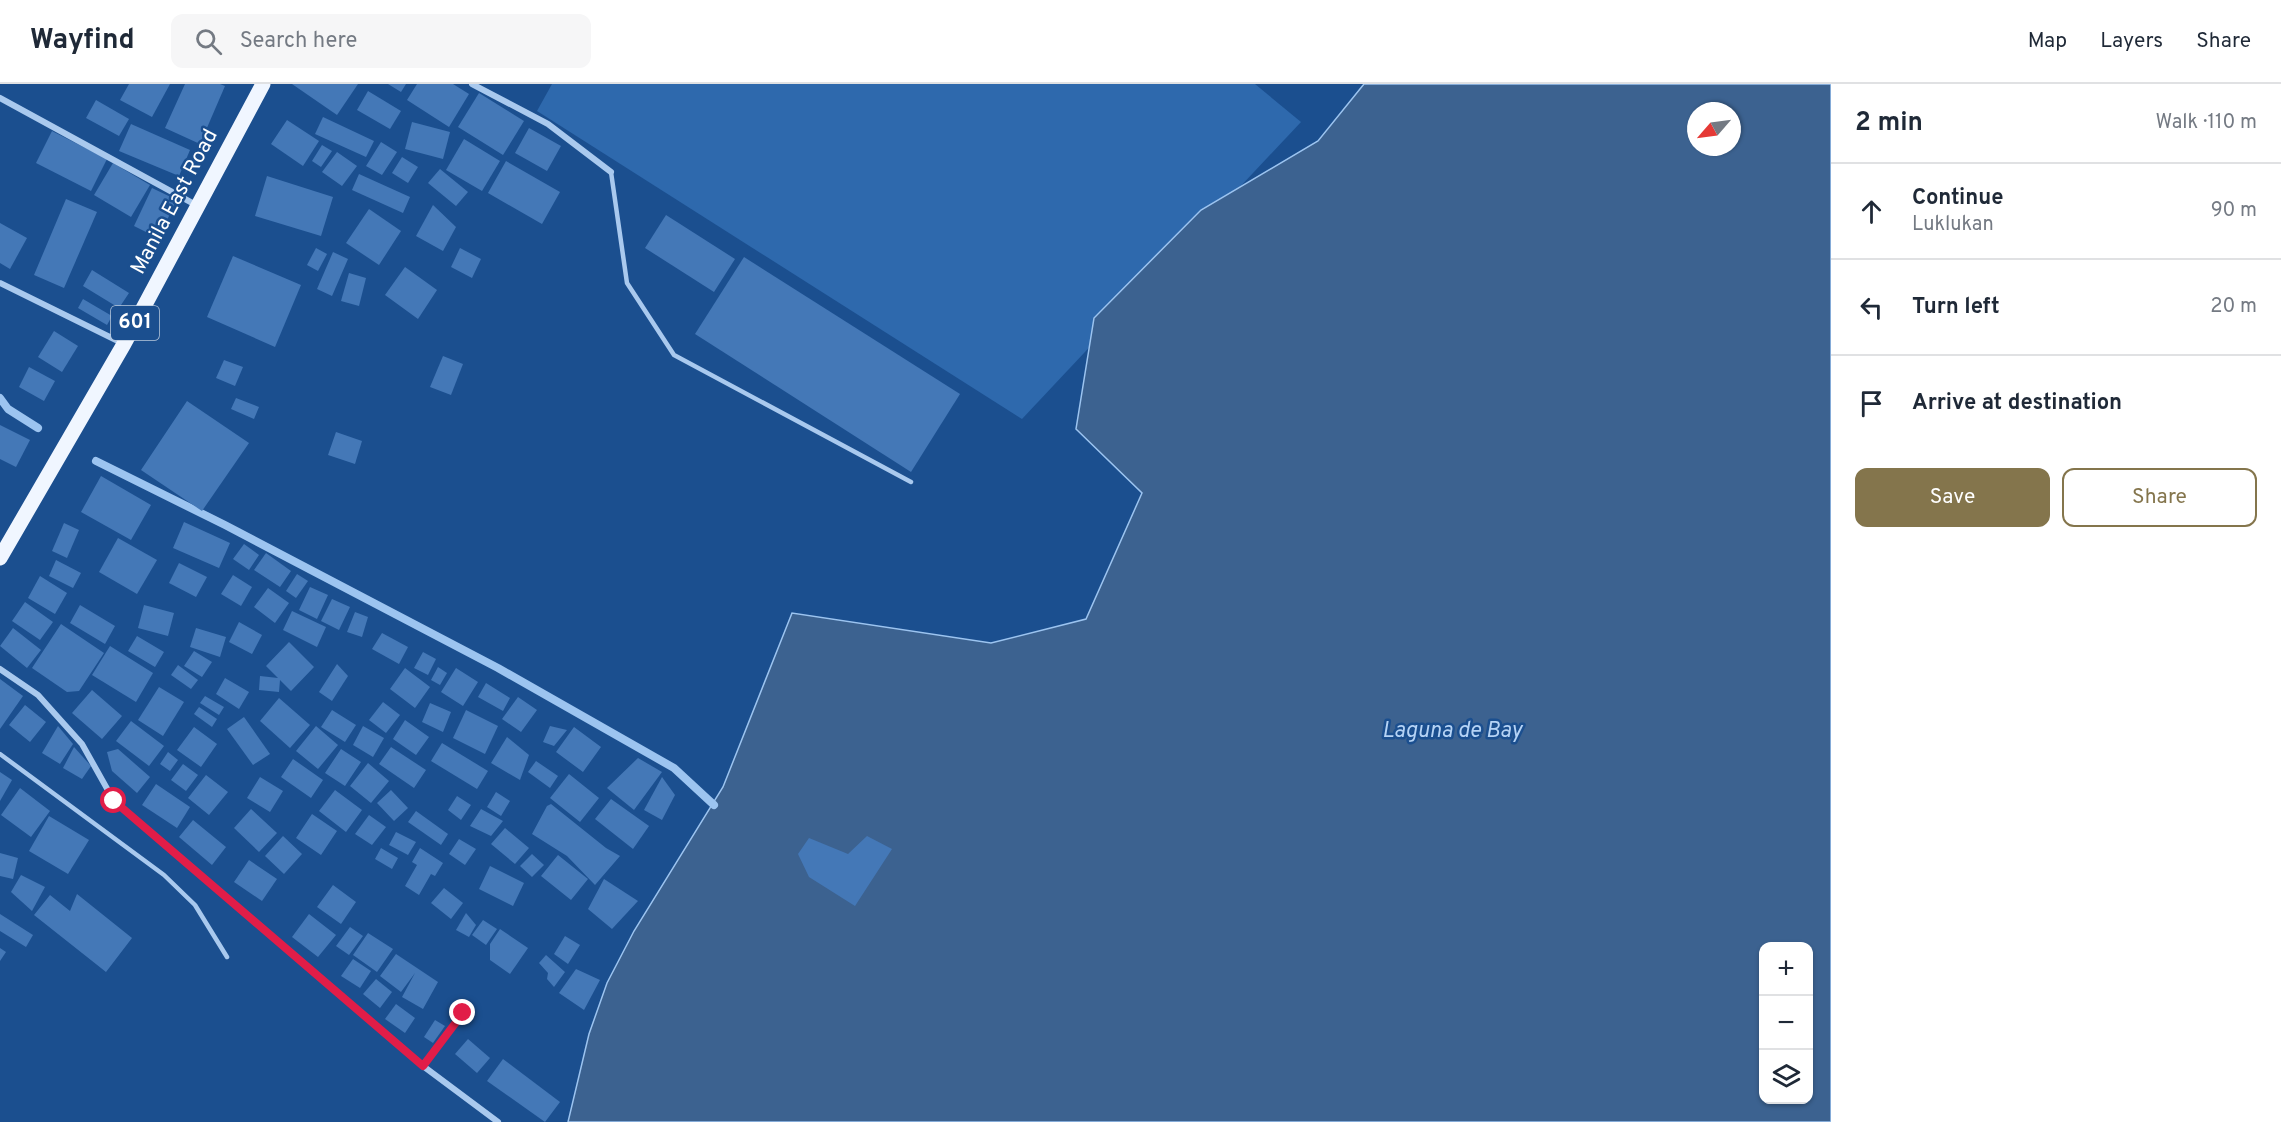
<!DOCTYPE html>
<meta charset="utf-8">
<style>
body{margin:0;font-family:Overpass,sans-serif;background:#f6f6f7;color:#1f2937}
.controls{position:absolute;right:18px;bottom:18px;display:grid;overflow:hidden;border-radius:12px;box-shadow:0 2px 4px #0004}
.controls button{width:54px;height:54px;display:grid;place-items:center;padding:0;border:0;border-bottom:2px solid #e0e1e3;background:#fff;color:#1f2937;font:30px sans-serif}
.compass{position:absolute;left:1687px;top:18px;width:54px;height:54px;border-radius:50%;background:#fff;box-shadow:0 2px 4px #0004;rotate:242deg}
.stop{position:absolute;width:18px;height:18px;margin:-14px;border:4px solid #e11d48;border-radius:50%;background:#fff}
.stop.end{background:#e11d48;border-color:#fff;box-shadow:0 2px 6px #0008}
.list{margin:0;padding:0;list-style:none}
h2{display:flex;justify-content:space-between;align-items:center;height:78px;margin:0;padding:0 24px;font-size:26px}
h2 small{font-size:20px;font-weight:400;color:#747a83}
.list li{display:grid;grid-template-columns:39px 1fr auto;gap:18px;align-items:center;box-sizing:border-box;height:96px;padding:0 24px;border-top:2px solid #e0e1e3}
.list b{display:block;font-size:22px;white-space:nowrap}
.list p{margin:0;font-size:20px;white-space:nowrap;color:#747a83}
.list em{font-size:20px;font-style:normal;color:#747a83}
.actions{display:flex;gap:12px;padding:18px 24px}
.actions a{flex:1;padding:14px 0;border:2px solid #84754c;border-radius:12px;text-align:center;font-size:21px;color:#84754c}
.actions .main{background:#84754c;color:#fff}
.icon{flex:none;width:33px;height:33px;fill:none;stroke:currentColor;stroke-width:2;stroke-linecap:round;stroke-linejoin:round}
.map{position:relative;flex:none;width:1831px;height:1038px;overflow:hidden}
header{display:flex;align-items:center;gap:36px;box-sizing:border-box;height:84px;padding:0 30px;background:#fff;border-bottom:2px solid #e0e1e3}
header strong{font-size:28px}
nav{display:flex;gap:33px;margin-inline-start:auto;font-size:21px}
.search{width:420px;height:54px;background:#f6f6f7;display:flex;align-items:center;gap:15px;box-sizing:border-box;padding:0 21px;border-radius:12px;color:#747a83;font-size:22px}
main{display:flex}
aside{flex:1;background:#fff}
.map>svg:first-child{display:block}
</style>
<header>
<strong>Wayfind</strong>
<div class="search"><svg class="icon" aria-label="search" viewBox="0 0 24 24"><circle cx="10" cy="10" r="6"/><path d="M15 15l6 6"/></svg>Search here</div>
<nav><a>Map</a><a>Layers</a><a>Share</a></nav>
</header>
<main>
<div class="map">
<svg width="1831" height="1038" viewBox="0 0 1831 1038">
<rect width="100%" height="100%" fill="#1b4f8f"/>
<polygon fill="#2e69ad" points="552,0 1255,0 1301,38 1022,335 537,27"/>
<path fill="#3c6290" stroke="#9cc4f0" stroke-width="1.5" fill-rule="evenodd" d="M1364,0H1831V1038H568L589,950L607,899L634,847L723,703L792,529L991,559L1086,535L1142,409L1076,345L1094,234L1201,126L1318,57ZM1696,27H1732V63H1696ZM1764,862H1808V1016H1764Z"/>
<g fill="none" stroke-linecap="round" stroke-linejoin="round">
<g stroke="#9cc4f0" stroke-width="8">
<polyline points="0,314 8,325 38,344"/>
<polyline points="96,377 225,441 498,584 674,684 714,721"/>
</g>
</g>
<g fill="#4478b7">
<polygon points="129,0 170,0 152,33 120,16"/>
<polygon points="185,0 220,0 225,2 200,60 165,44"/>
<polygon points="292,0 358,0 337,31"/>
<polygon points="388,0 406,0 401,8"/>
<polygon points="417,0 453,0 469,10 449,43 407,16"/>
<polygon points="368,7 401,27 390,45 357,26"/>
<polygon points="479,9 524,37 503,71 458,43"/>
<polygon points="96,16 129,35 119,52 86,34"/>
<polygon points="323,33 374,57 366,73 315,50"/>
<polygon points="287,36 319,57 303,82 271,60"/>
<polygon points="412,38 450,48 443,75 405,65"/>
<polygon points="131,40 190,66 179,92 119,67"/>
<polygon points="529,44 561,62 547,87 515,69"/>
<polygon points="52,47 107,75 91,107 36,79"/>
<polygon points="464,55 500,77 482,107 446,86"/>
<polygon points="381,58 397,68 382,91 366,82"/>
<polygon points="322,61 332,67 321,83 312,77"/>
<polygon points="337,68 357,82 342,102 322,88"/>
<polygon points="402,73 418,83 408,99 392,89"/>
<polygon points="506,77 560,108 542,140 488,109"/>
<polygon points="113,79 150,101 131,133 94,111"/>
<polygon points="440,85 468,108 456,122 428,99"/>
<polygon points="359,90 410,113 403,129 352,106"/>
<polygon points="267,92 333,113 321,152 255,132"/>
<polygon points="152,104 177,116 158,154 134,142"/>
<polygon points="66,115 97,128 64,204 34,191"/>
<polygon points="433,121 456,143 443,167 416,152"/>
<polygon points="369,125 401,147 379,181 346,159"/>
<polygon points="666,131 735,175 714,208 645,164"/>
<polygon points="0,139 27,154 10,185 0,179"/>
<polygon points="316,164 327,170 318,187 307,181"/>
<polygon points="460,164 481,175 472,194 451,183"/>
<polygon points="333,168 348,175 332,212 317,205"/>
<polygon points="233,172 301,201 275,263 207,233"/>
<polygon points="744,173 960,310 911,388 695,250"/>
<polygon points="405,183 437,206 418,235 385,211"/>
<polygon points="92,186 129,209 119,224 83,202"/>
<polygon points="349,189 366,194 359,222 341,217"/>
<polygon points="83,215 112,232 107,241 78,224"/>
<polygon points="54,247 78,262 62,288 38,273"/>
<polygon points="443,272 463,280 451,311 430,303"/>
<polygon points="224,276 243,283 235,302 216,294"/>
<polygon points="29,283 55,297 44,317 19,303"/>
<polygon points="236,314 259,323 254,335 231,325"/>
<polygon points="187,317 249,359 202,427 141,386"/>
<polygon points="0,341 30,356 16,383 0,375"/>
<polygon points="336,348 362,357 355,380 328,371"/>
<polygon points="101,392 151,421 131,456 81,428"/>
<polygon points="184,438 230,459 219,484 173,464"/>
<polygon points="64,439 79,446 67,474 52,467"/>
<polygon points="118,454 157,476 137,510 99,488"/>
<polygon points="244,460 259,471 249,486 233,475"/>
<polygon points="266,469 291,487 280,503 254,486"/>
<polygon points="56,476 81,489 73,504 49,492"/>
<polygon points="179,479 207,493 196,513 169,499"/>
<polygon points="297,490 308,497 296,514 286,507"/>
<polygon points="233,491 252,503 241,522 221,510"/>
<polygon points="40,492 67,509 55,530 28,514"/>
<polygon points="310,503 328,511 317,535 299,526"/>
<polygon points="268,504 289,519 275,539 254,523"/>
<polygon points="332,515 350,523 339,546 321,537"/>
<polygon points="25,518 53,538 40,556 12,537"/>
<polygon points="80,521 115,542 105,560 70,539"/>
<polygon points="144,521 174,529 168,552 138,544"/>
<polygon points="292,527 326,543 317,563 283,546"/>
<polygon points="355,528 368,533 362,553 347,548"/>
<polygon points="239,538 262,551 252,570 229,558"/>
<polygon points="61,540 104,569 79,607 67,608 32,584"/>
<polygon points="13,544 41,566 27,584 0,562"/>
<polygon points="196,544 226,553 220,573 190,563"/>
<polygon points="382,549 408,563 399,580 372,565"/>
<polygon points="137,552 164,568 155,583 128,567"/>
<polygon points="289,558 314,583 291,607 280,596 279,608 259,606 260,592 278,594 266,582"/>
<polygon points="110,562 153,589 136,618 92,591"/>
<polygon points="194,567 212,578 202,593 184,582"/>
<polygon points="423,568 436,575 428,591 414,584"/>
<polygon points="337,580 348,592 332,617 319,608"/>
<polygon points="178,581 198,596 191,605 171,591"/>
<polygon points="438,583 447,589 440,601 431,596"/>
<polygon points="405,584 430,603 415,624 390,605"/>
<polygon points="456,584 478,598 463,622 441,608"/>
<polygon points="225,594 249,608 239,625 216,610"/>
<polygon points="0,595 23,612 0,645"/>
<polygon points="486,599 510,614 503,627 478,613"/>
<polygon points="159,603 184,618 163,652 138,636"/>
<polygon points="92,606 122,632 102,655 72,629"/>
<polygon points="205,612 224,623 219,631 200,619"/>
<polygon points="518,613 537,626 521,648 502,635"/>
<polygon points="279,614 310,641 290,664 260,637"/>
<polygon points="383,618 400,631 386,649 369,636"/>
<polygon points="430,619 451,628 443,648 422,638"/>
<polygon points="25,621 46,638 30,658 9,641"/>
<polygon points="199,623 217,635 212,643 194,630"/>
<polygon points="332,626 356,641 345,658 321,643"/>
<polygon points="466,626 498,642 485,670 453,654"/>
<polygon points="244,633 270,670 253,681 227,645"/>
<polygon points="405,636 429,653 416,671 393,655"/>
<polygon points="131,637 164,662 149,682 116,657"/>
<polygon points="58,642 73,660 60,680 42,669"/>
<polygon points="316,642 338,661 318,685 296,667"/>
<polygon points="363,642 384,654 373,673 353,661"/>
<polygon points="550,642 567,646 554,662 543,658"/>
<polygon points="194,643 217,660 201,683 177,666"/>
<polygon points="574,643 601,663 583,688 556,668"/>
<polygon points="507,653 529,671 520,696 491,679"/>
<polygon points="442,659 488,687 477,705 431,677"/>
<polygon points="74,663 91,682 82,695 63,684"/>
<polygon points="391,663 426,686 414,704 379,680"/>
<polygon points="118,665 150,693 137,709 112,687 107,668"/>
<polygon points="341,665 361,678 345,702 325,689"/>
<polygon points="168,668 178,676 170,687 160,680"/>
<polygon points="638,674 662,688 634,726 607,704"/>
<polygon points="293,675 323,696 311,714 281,693"/>
<polygon points="536,677 558,692 550,704 528,688"/>
<polygon points="368,679 389,697 371,719 350,702"/>
<polygon points="183,680 198,691 186,707 171,696"/>
<polygon points="0,688 12,696 0,717"/>
<polygon points="569,690 599,714 580,738 550,714"/>
<polygon points="206,691 228,708 209,731 188,714"/>
<polygon points="260,693 283,707 270,728 247,714"/>
<polygon points="662,693 675,711 662,736 644,726"/>
<polygon points="156,700 190,723 177,744 142,721"/>
<polygon points="20,704 50,727 31,753 1,731"/>
<polygon points="335,706 362,726 346,748 319,727"/>
<polygon points="391,706 408,724 394,737 377,719"/>
<polygon points="496,708 510,717 501,732 487,723"/>
<polygon points="457,712 471,721 461,736 448,726"/>
<polygon points="611,715 649,742 633,765 595,735"/>
<polygon points="551,720 606,764 620,772 595,801 567,772 532,750 547,722"/>
<polygon points="251,725 277,749 259,768 234,744"/>
<polygon points="481,725 503,737 491,752 470,742"/>
<polygon points="416,727 448,750 441,761 408,738"/>
<polygon points="312,730 337,747 321,771 296,754"/>
<polygon points="369,731 386,743 372,761 355,750"/>
<polygon points="49,732 89,756 68,790 29,767"/>
<polygon points="193,736 226,763 212,781 179,753"/>
<polygon points="505,744 529,764 515,780 491,760"/>
<polygon points="396,748 416,758 408,771 389,761"/>
<polygon points="283,752 302,770 284,790 265,772"/>
<polygon points="867,752 892,765 855,822 809,793 798,770 809,754 848,770"/>
<polygon points="459,755 476,765 465,781 449,770"/>
<polygon points="381,764 398,774 392,785 375,775"/>
<polygon points="420,764 443,779 435,792 431,790 419,811 405,802 417,781 412,778"/>
<polygon points="0,769 18,774 13,795 0,792"/>
<polygon points="532,770 544,781 532,793 520,782"/>
<polygon points="558,771 588,795 571,816 541,792"/>
<polygon points="249,776 277,795 262,817 234,798"/>
<polygon points="490,782 524,799 513,822 479,805"/>
<polygon points="21,791 45,803 32,827 11,808"/>
<polygon points="604,795 638,817 612,845 588,825"/>
<polygon points="333,801 356,818 341,840 317,823"/>
<polygon points="444,804 463,819 451,835 431,819"/>
<polygon points="77,810 132,854 106,888 34,831 50,811 70,827"/>
<polygon points="466,829 476,841 469,853 456,846"/>
<polygon points="0,830 33,851 26,863 0,847"/>
<polygon points="309,830 336,851 318,873 292,853"/>
<polygon points="483,836 497,845 486,861 472,851"/>
<polygon points="350,843 363,852 349,871 336,862"/>
<polygon points="500,845 528,864 510,890 490,876 490,860"/>
<polygon points="368,849 393,865 377,888 353,871"/>
<polygon points="565,852 580,861 568,880 554,870"/>
<polygon points="0,864 6,868 0,877"/>
<polygon points="396,870 438,898 423,925 402,913 415,889 401,908 380,892"/>
<polygon points="546,871 565,888 554,903 547,895 548,889 539,879"/>
<polygon points="353,875 371,887 360,904 341,892"/>
<polygon points="576,885 600,896 584,926 559,909"/>
<polygon points="376,895 392,908 380,924 363,910"/>
<polygon points="396,920 415,934 405,949 385,935"/>
<polygon points="435,936 445,942 433,959 424,953"/>
<polygon points="468,955 490,974 477,989 455,970"/>
<polygon points="503,975 560,1018 545,1038 487,997"/>
</g>
<g fill="none" stroke-linecap="round" stroke-linejoin="round">
<g stroke="#a9c9ee" stroke-width="4.5">
<polyline points="611,88 627,199 674,271 911,398"/>
<polyline points="0,670 164,791 195,821 227,873"/>
<polyline points="423,982 463,929"/>
</g>
<g stroke="#a9c9ee" stroke-width="6">
<polyline points="472,0 548,40 611,88"/>
<polyline points="0,14 196,121"/>
<polyline points="0,199 124,260"/>
<polyline points="0,585 38,611 82,660 114,717 423,982 498,1038"/>
</g>
<polyline stroke="#f0f6ff" stroke-width="15" points="0,474 124,260 263,0"/>
</g>
<g fill="none" stroke-linecap="round" stroke-linejoin="round">
<polyline stroke="#e11d48" stroke-width="8" points="114,717 423,982 463,929"/>
</g>
<g text-anchor="middle" dominant-baseline="central" stroke-width="5" stroke-linejoin="round" paint-order="stroke">
<rect fill="#1b4f8f" stroke="#bbcadd" stroke-width="1.5" x="111" y="222" width="48" height="34" rx="4.5"/>
<g font-size="20" font-weight="bold" fill="#fff">
<text x="135" y="239">601</text>
</g>
<g font-size="21" fill="#fff" stroke="#1b4f8f">
<text transform="translate(175 118) rotate(-62)">Manila East Road</text>
</g>
<g font-size="22" font-style="italic" fill="#b5d3f5" stroke="#1b4f8f">
<text x="1452" y="647">Laguna de Bay</text>
</g>
</g>
</svg>
<div class="controls">
<button>+</button>
<button>−</button>
<button><svg class="icon" aria-label="layers" viewBox="0 0 24 24"><path d="M12 4l9 5-9 5-9-5zM3 14l9 5 9-5"/></svg></button>
</div>
<svg class="compass" viewBox="-18 -18 36 36"><path d="M0-13l5 13h-10z" fill="#e53935"/><path d="M0 13l5-13h-10z" fill="#747a83"/></svg>
<div class="stop" style="left:114px;top:717px"></div>
<div class="stop end" style="left:463px;top:929px"></div>
</div>
<aside>
<h2>2 min<small>Walk · 110 m</small></h2>
<ul class="list">
<li><svg class="icon" aria-label="ahead" viewBox="0 0 24 24"><path d="M12 20V5M6 11l6-6 6 6"/></svg><div><b>Continue</b><p>Luklukan</p></div><em>90 m</em></li>
<li><svg class="icon" aria-label="left" viewBox="0 0 24 24"><path d="M17 20v-9H6M10 6l-5 5 5 5"/></svg><div><b>Turn left</b></div><em>20 m</em></li>
<li><svg class="icon" aria-label="arrive" viewBox="0 0 24 24"><path d="M6 21V4h12l-3 4 3 4H6"/></svg><div><b>Arrive at destination</b></div></li>
</ul>
<div class="actions"><a class="main">Save</a><a>Share</a></div>
</aside>
</main>
